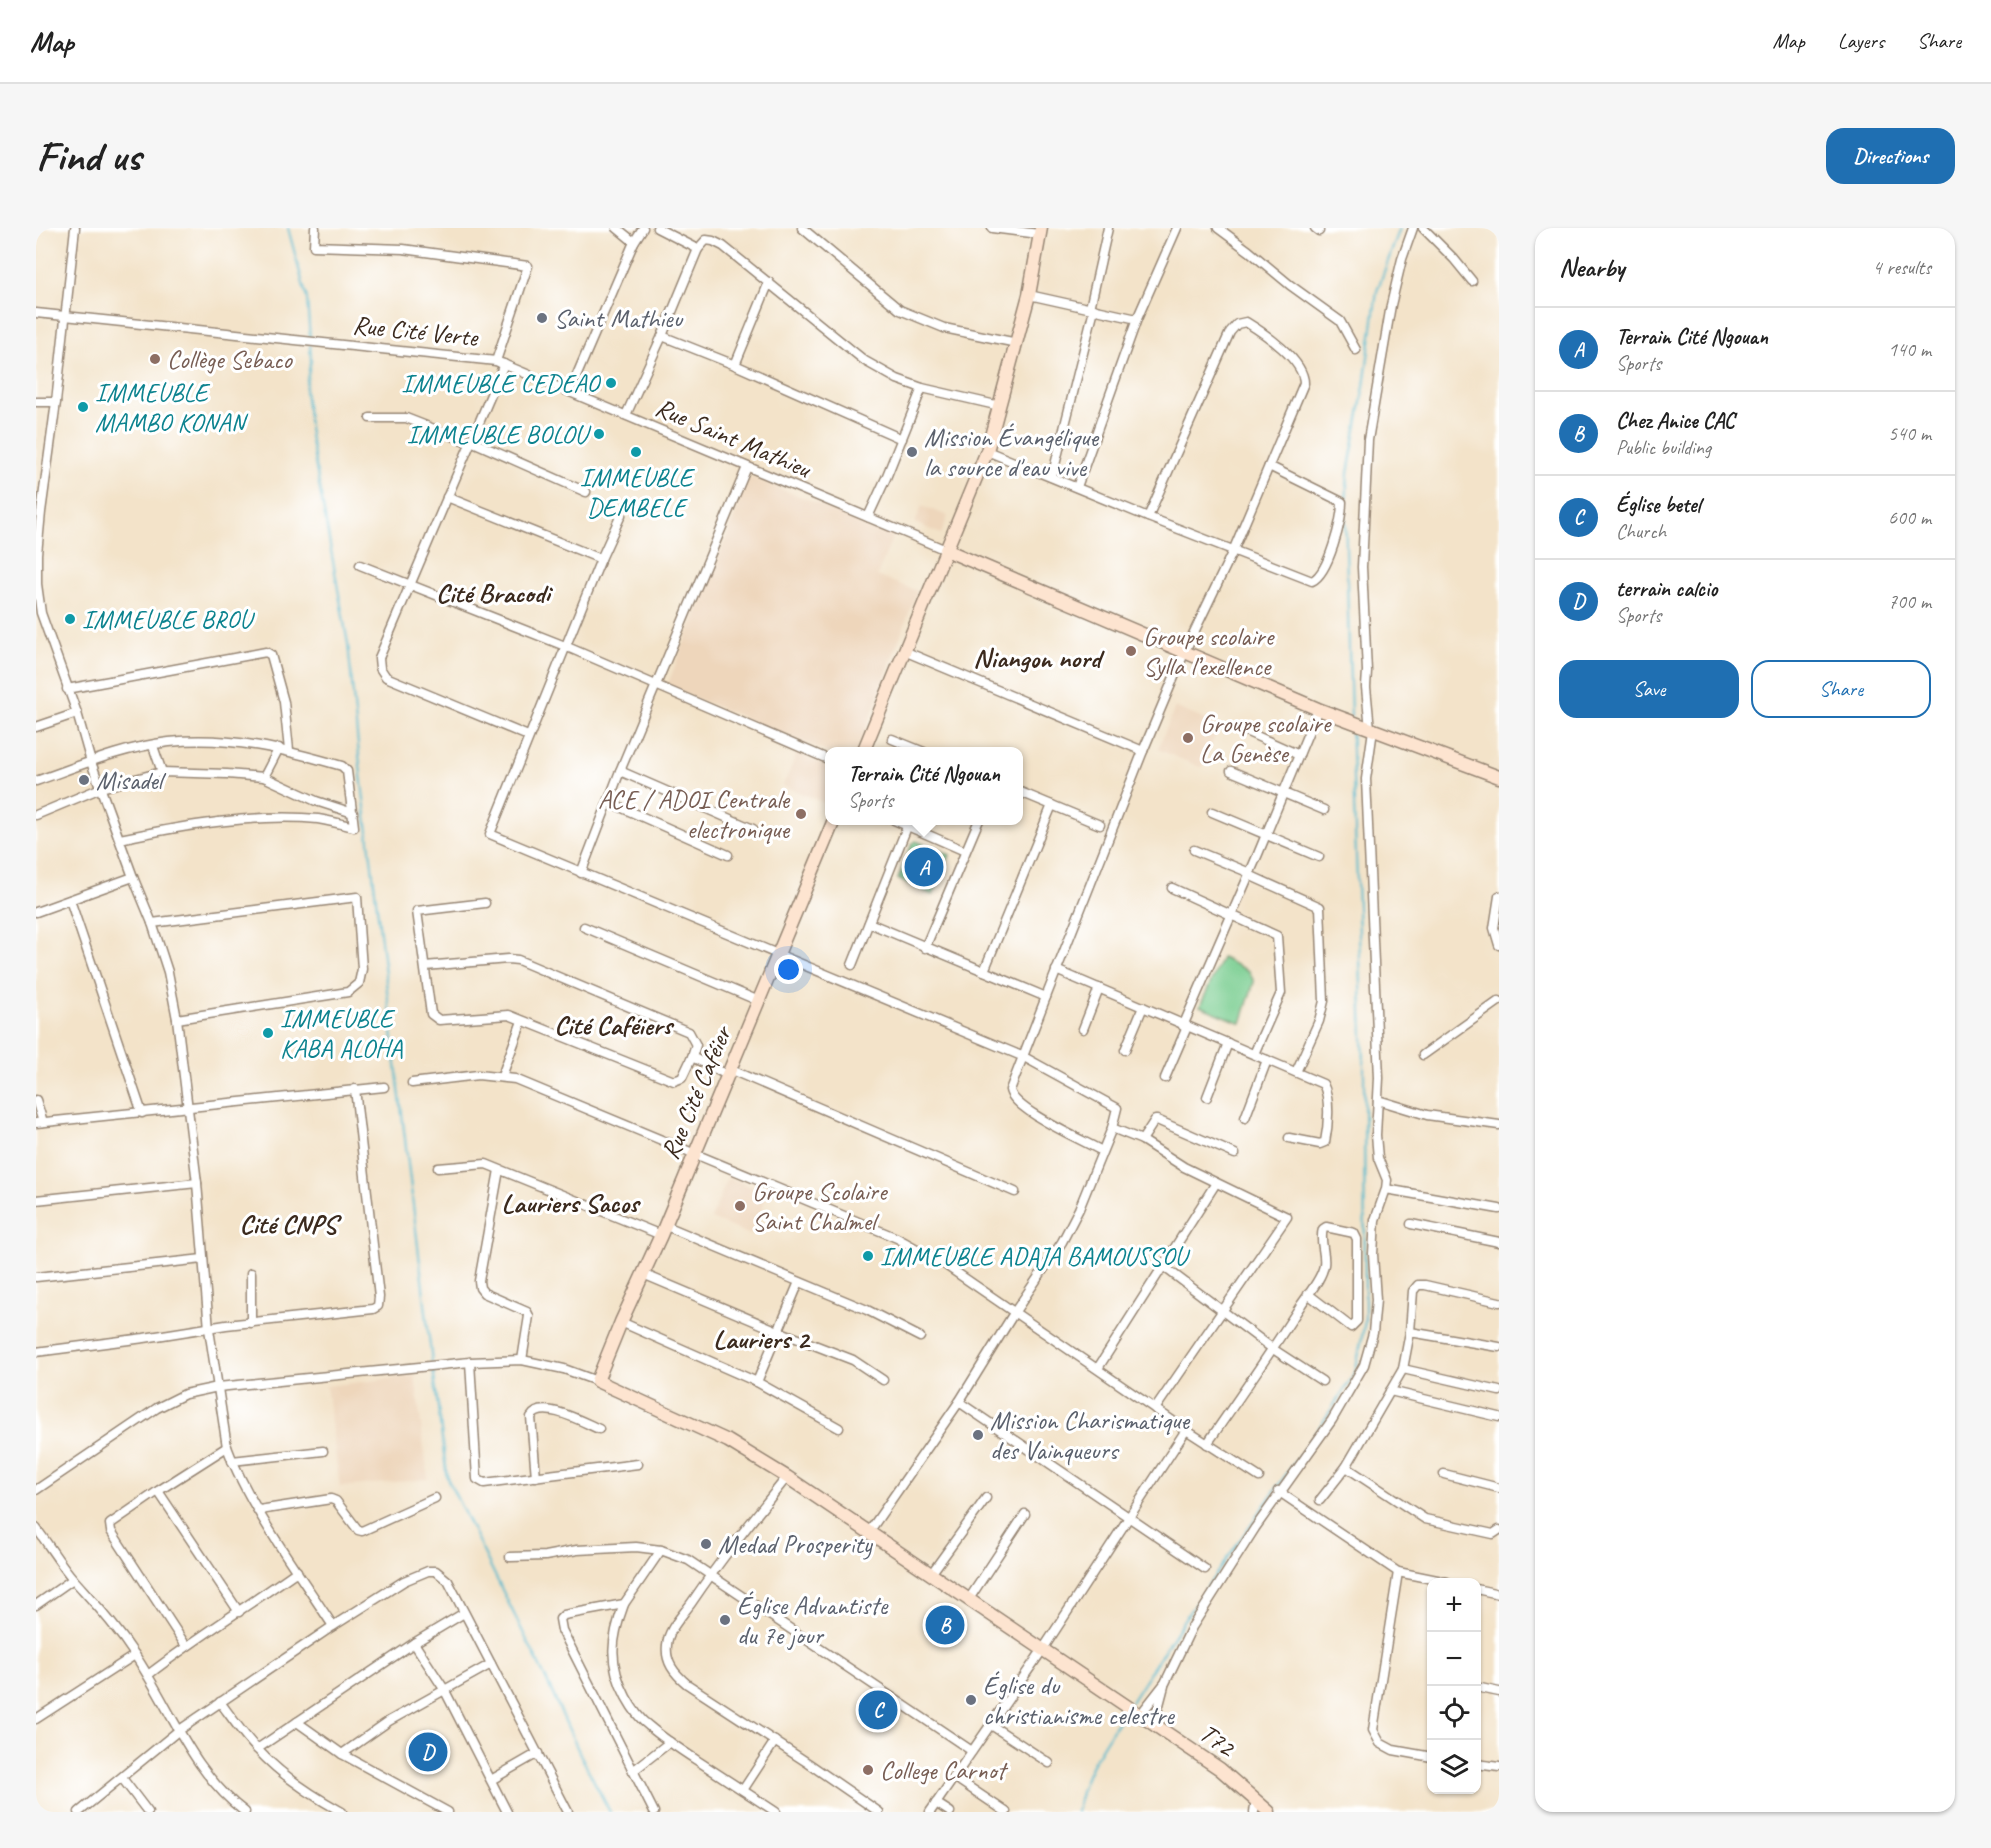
<!DOCTYPE html>
<meta charset="utf-8">
<style>
body{margin:0;font-family:Caveat,sans-serif;background:#f6f6f6;color:#222}
.controls{position:absolute;right:18px;bottom:18px;display:grid;overflow:hidden;border-radius:12px;box-shadow:0 2px 4px #0004}
.controls button{width:54px;height:54px;display:grid;place-items:center;padding:0;border:0;border-bottom:2px solid #e0e0e0;background:#fff;color:#222;font:30px sans-serif}
.you{position:absolute;left:753px;top:742px;width:21px;height:21px;margin:-15px;border:4px solid #fff;border-radius:50%;background:#1a73e8;box-shadow:0 0 0 9px #1a73e833}
.badge{display:grid;place-items:center;width:39px;height:39px;border-radius:50%;background:#1f6fb2;color:#fff;font-size:20px;font-weight:700}
.pin{position:absolute;translate:-50% -50%;border:3px solid #fff;box-shadow:0 2px 6px #0006}
.popup{position:absolute;left:789px;top:519px;width:198px;height:78px;box-sizing:border-box;display:grid;place-content:center;border-radius:12px;background:#fff;filter:drop-shadow(0 2px 4px #0005);font-size:20px;white-space:nowrap;color:#767676}
.popup b{font-size:22px;color:#222}
.popup::after{content:'';position:absolute;left:50%;top:100%;margin-left:-12px;border:12px solid transparent;border-top-color:#fff}
.list{margin:0;padding:0;list-style:none}
h2{display:flex;justify-content:space-between;align-items:center;height:78px;margin:0;padding:0 24px;font-size:26px}
h2 small{font-size:20px;font-weight:400;color:#767676}
.list li{display:grid;grid-template-columns:39px 1fr auto;gap:18px;align-items:center;box-sizing:border-box;height:84px;padding:0 24px;border-top:2px solid #e0e0e0}
.list b{display:block;font-size:22px;white-space:nowrap}
.list p{margin:0;font-size:20px;white-space:nowrap;color:#767676}
.list em{font-size:20px;font-style:normal;color:#767676}
.actions{display:flex;gap:12px;padding:18px 24px}
.actions a{flex:1;padding:14px 0;border:2px solid #1f6fb2;border-radius:18px;text-align:center;font-size:21px;color:#1f6fb2}
.actions .main{background:#1f6fb2;color:#fff}
.icon{flex:none;width:33px;height:33px;fill:none;stroke:currentColor;stroke-width:2;stroke-linecap:round;stroke-linejoin:round}
.map{position:relative;flex:none;width:1463px;height:1584px;overflow:hidden;border-radius:18px}
header{display:flex;align-items:center;gap:36px;box-sizing:border-box;height:84px;padding:0 30px;background:#fff;border-bottom:2px solid #e0e0e0}
header strong{font-size:28px}
nav{display:flex;gap:33px;margin-inline-start:auto;font-size:21px}
.intro{display:flex;align-items:center;justify-content:space-between;box-sizing:border-box;height:144px;padding:0 36px}
h1{margin:0;font-size:42px}
.button{padding:15px 27px;border-radius:18px;background:#1f6fb2;color:#fff;font-size:21px;font-weight:700}
main{display:flex;gap:36px;padding:0 36px}
aside{flex:1;background:#fff;border-radius:18px;box-shadow:0 2px 4px #0004}
.map>svg:first-child{display:block}
</style>
<header>
<strong>Map</strong>
<nav><a>Map</a><a>Layers</a><a>Share</a></nav>
</header>
<div class="intro"><h1>Find us</h1><a class="button">Directions</a></div>
<main>
<div class="map">
<svg width="1463" height="1584" viewBox="0 0 1463 1584">
<rect width="100%" height="100%" fill="#fff"/>
<filter id="ink" filterUnits="userSpaceOnUse"><feTurbulence type="fractalNoise" baseFrequency=".0167" numOctaves="2"/><feDisplacementMap in="SourceGraphic" scale="12" xChannelSelector="R" yChannelSelector="G"/><feConvolveMatrix kernelMatrix="1 2 1 2 8 2 1 2 1" color-interpolation-filters="sRGB"/></filter>
<filter id="wash" filterUnits="userSpaceOnUse"><feTurbulence type="fractalNoise" baseFrequency=".008" numOctaves="4" result="noise"/><feDisplacementMap in="SourceGraphic" scale="24" xChannelSelector="R" yChannelSelector="G"/><feGaussianBlur stdDeviation="1.35" result="paint"/><feColorMatrix in="noise" values="0 0 0 0 0 0 0 0 0 0 0 0 0 0 0 0 0 1.4 0 .05"/><feComposite in="paint" operator="in"/></filter>
<g filter="url(#wash)">
<rect width="100%" height="100%" fill="#f3e3c9"/>
<g fill="#eed6bb">
<polygon points="714,249 858,305 841,348 881,363 822,523 794,524 793,525 631,458"/>
<polygon points="886,278 912,288 905,306 879,295"/>
<polygon points="1139,479 1183,498 1166,540 1122,521"/>
<polygon points="761,525 793,539 793,570 791,576 747,558"/>
<polygon points="692,949 732,965 715,1007 675,991"/>
<polygon points="379,1148 392,1251 304,1259 290,1158"/>
</g>
<g fill="#7ace91" stroke="#5a7c58" stroke-width="1.5">
<polygon points="880,613 914,627 897,667 862,651 876,616"/>
<polygon points="1186,730 1213,743 1218,754 1205,795 1164,778"/>
</g>
<g fill="none" stroke-linecap="round" stroke-linejoin="round">
<g stroke="#50b8ce" stroke-width="2">
<polyline points="252,0 271,71 274,111"/>
<polyline points="274,117 275,132 269,162 274,207 312,416 325,547 396,1134"/>
<polyline points="1310,275 1312,245 1328,158 1341,63 1364,0"/>
<polyline points="1309,284 1315,488"/>
<polyline points="397,1140 411,1250 510,1451 544,1526 574,1584"/>
<polyline points="1095,1474 1147,1393 1285,1197 1319,1145 1329,1093 1328,836 1315,497"/>
<path d="M1041,1584C1045,1545 1070,1513 1090,1481"/>
</g>
</g>
</g>
<g filter="url(#ink)">
<g fill="none" stroke-linecap="round" stroke-linejoin="round">
<defs>
<g id="street">
<path d="M39,0L20,174L5,284L1,326V356L5,385L41,485L55,534L97,649L116,695L132,744L141,791L161,955L173,1101L191,1219C213,1279 262,1344 297,1398"/>
<polyline points="279,0 278,18 367,21 492,38 460,133"/>
<polyline points="581,0 598,14"/>
<polyline points="621,0 662,21 626,108 699,137 866,211"/>
<polyline points="766,0 864,82 908,100 981,115"/>
<polyline points="956,0 1003,6"/>
<polyline points="1182,0 1213,23 1254,57 1304,93 1320,122"/>
<polyline points="1279,0 1283,3"/>
<polyline points="1387,0 1418,31 1436,53"/>
<polyline points="662,21 670,12 677,13 687,18 829,133 861,151 886,160 964,178"/>
<polyline points="993,67 1101,91 1041,259"/>
<polyline points="1054,80 1072,0"/>
<polyline points="0,85 460,133 910,322"/>
<polyline points="1101,91 1141,0"/>
<polyline points="468,136 343,430 344,440 350,449 492,508"/>
<polyline points="699,137 733,54"/>
<polyline points="534,163 598,14 607,0"/>
<polyline points="0,174 20,174"/>
<polyline points="590,187 626,108"/>
<polyline points="334,190 370,190 434,215"/>
<polyline points="435,213 550,264"/>
<path d="M951,223L1112,289L1276,353C1293,345 1306,292 1306,274L1233,238"/>
<polyline points="1016,249 1058,81"/>
<polyline points="411,269 565,331"/>
<polyline points="585,287 565,331 454,606 988,829 1081,880 1076,900 1043,981 1026,1014 978,1085 923,1174 833,1304"/>
<polyline points="832,289 850,250 886,160"/>
<polyline points="324,337 529,418 794,532"/>
<path d="M868,423L1107,523L1149,423L1197,323L1268,155C1268,132 1228,105 1210,94L1201,96L1194,104L1112,289"/>
<polyline points="31,461 230,424 235,427 248,474 253,522"/>
<polyline points="0,499 41,485"/>
<polyline points="1205,501 1263,527"/>
<polyline points="1334,501 1330,459 1331,443 1326,339 1332,212 1355,77 1366,31 1377,0"/>
<polyline points="1337,502 1330,551 1343,850 1340,907 1342,930 1351,952 1350,961"/>
<polyline points="856,511 888,524"/>
<polyline points="117,518 126,544"/>
<polyline points="584,543 717,601"/>
<polyline points="1195,543 1288,582"/>
<polyline points="228,549 243,520"/>
<path d="M0,553C43,538 88,519 133,514C194,508 248,521 306,538L311,543L318,599C306,596 294,593 282,591C219,585 145,598 84,611"/>
<polyline points="982,563 1064,597"/>
<polyline points="573,574 692,627"/>
<polyline points="1176,584 1283,629"/>
<polyline points="0,587 65,560 126,544 191,546 228,549 280,573 317,585"/>
<polyline points="858,592 929,623"/>
<polyline points="1158,622 1214,645"/>
<polyline points="545,645 584,543 711,239"/>
<polyline points="1213,647 1284,679 1288,773 1283,793 1260,844"/>
<polyline points="1136,660 1241,708 1245,765 1218,826"/>
<polyline points="1463,668 1458,700 1463,717"/>
<polyline points="34,672 106,885"/>
<polyline points="449,675 381,683 395,786 403,792 473,787 638,853 646,850 656,829"/>
<polyline points="0,684 97,649"/>
<polyline points="116,695 321,669 326,741 323,755 312,764 141,791"/>
<polyline points="833,695 1010,769 1107,523"/>
<polyline points="548,699 723,773"/>
<polyline points="889,720 943,592"/>
<polyline points="816,737 871,599"/>
<polyline points="389,738 472,731 482,732 653,804 660,817 656,829 691,847"/>
<path d="M1020,742L1287,856C1295,871 1292,899 1289,914L1284,916L1253,910"/>
<polyline points="948,743 1016,577"/>
<path d="M1010,769L974,862C977,882 1047,912 1066,923"/>
<polyline points="1147,798 1222,626 1282,481"/>
<polyline points="1047,801 1063,760"/>
<polyline points="1089,822 1107,779"/>
<polyline points="1387,827 1463,773"/>
<polyline points="693,841 979,964"/>
<polyline points="466,848 486,793"/>
<polyline points="1129,850 1151,799"/>
<polyline points="376,855 442,847 479,851 861,1010 908,1036 1150,1202 1007,1421 894,1584"/>
<polyline points="1171,869 1192,815"/>
<polyline points="0,872 7,894"/>
<polyline points="1342,872 1391,887 1463,897"/>
<polyline points="1209,890 1231,832"/>
<polyline points="0,895 348,859"/>
<polyline points="1076,900 1106,912 1148,939 1251,989 1119,1181"/>
<polyline points="1106,912 1119,892 1121,892 1199,926"/>
<polyline points="402,940 450,936 625,1007"/>
<polyline points="463,942 443,1053 444,1060 448,1065 491,1084 493,1088 486,1132"/>
<polyline points="0,972 161,955"/>
<polyline points="1375,996 1463,1014"/>
<polyline points="628,997 831,1082 884,1109"/>
<polyline points="1127,1038 1237,1121 1286,1153"/>
<polyline points="215,1045 215,1095"/>
<polyline points="607,1046 742,1103 817,1132 847,1152"/>
<polyline points="0,1049 167,1031"/>
<polyline points="585,1094 721,1154 803,1200"/>
<polyline points="1374,1104 1463,1119"/>
<polyline points="0,1124 108,1110 190,1097 337,1081 342,1078 343,1069 319,861"/>
<polyline points="434,1134 441,1251 448,1255 602,1236"/>
<polyline points="1062,1140 1180,955"/>
<polyline points="1367,1141 1463,1163"/>
<polyline points="721,1154 763,1054"/>
<polyline points="1354,1163 1463,1189"/>
<polyline points="923,1174 1169,1341"/>
<polyline points="1150,1202 1223,1249"/>
<path d="M1171,1216C1203,1170 1235,1124 1265,1077C1272,1066 1286,1051 1288,1037C1290,1025 1283,1013 1287,1001L1290,999L1318,1005L1321,1011V1093L1315,1099L1272,1066"/>
<polyline points="196,1233 287,1223"/>
<polyline points="1310,1239 1389,1291 1457,1306 1463,1302"/>
<polyline points="1408,1246 1463,1260"/>
<path d="M500,1249L495,1189C506,1171 547,1194 563,1201"/>
<path d="M751,1249C718,1290 685,1331 656,1374C647,1387 632,1401 631,1417C629,1434 638,1445 651,1456L772,1535L843,1584"/>
<polyline points="0,1262 121,1180 149,1166 182,1159 434,1134 486,1132 528,1141 561,1153"/>
<polyline points="122,1263 203,1384"/>
<polyline points="1242,1263 1362,1344 1411,1354"/>
<polyline points="1284,1272 1310,1239 1367,1141 1374,1104 1377,1063 1382,1057 1389,1057 1463,1074"/>
<polyline points="223,1282 295,1271 300,1273 322,1302 326,1303 399,1270"/>
<path d="M0,1300C13,1317 24,1336 38,1352C61,1378 80,1398 99,1427C135,1481 156,1544 209,1584"/>
<polyline points="474,1329 509,1328 541,1322 600,1319 625,1322 652,1332 936,1523"/>
<polyline points="1362,1344 1337,1502 1344,1515 1357,1522 1396,1529"/>
<polyline points="895,1346 950,1270"/>
<polyline points="1440,1361 1463,1366"/>
<polyline points="933,1371 989,1286"/>
<path d="M588,1376C575,1411 572,1435 590,1469C596,1480 603,1491 613,1498C628,1511 645,1522 662,1533C688,1550 714,1567 740,1584"/>
<polyline points="0,1377 37,1351"/>
<polyline points="378,1415 408,1461 471,1584"/>
<polyline points="150,1418 75,1303 74,1296 122,1263 191,1219"/>
<path d="M112,1447C160,1410 212,1378 261,1343"/>
<polyline points="1440,1459 1463,1464"/>
<path d="M184,1474C196,1490 208,1508 222,1522C246,1548 275,1567 306,1584"/>
<polyline points="1104,1487 1129,1455 1156,1399 1219,1300 1296,1192 1328,1137 1337,1105 1340,1072 1337,1026 1339,992 1350,961 1463,981"/>
<polyline points="0,1491 99,1427"/>
<polyline points="261,1494 306,1526 412,1584"/>
<polyline points="1118,1496 1128,1458"/>
<polyline points="955,1497 1013,1535"/>
<polyline points="221,1521 378,1415 428,1385"/>
<polyline points="306,1526 353,1493 455,1436"/>
<polyline points="1440,1536 1463,1539"/>
<polyline points="597,1543 634,1514"/>
<polyline points="918,1549 970,1584"/>
<polyline points="86,1550 112,1584"/>
<polyline points="455,1552 502,1525"/>
<polyline points="707,1562 739,1513"/>
<polyline points="900,1575 914,1584"/>
<polyline points="43,1584 142,1503 297,1398 368,1353 392,1343 400,1343 412,1353 532,1584"/>
<polyline points="618,1584 526,1402 524,1391 528,1387 588,1376 625,1322"/>
<polyline points="1218,1584 1220,1572"/>
</g>
<g id="secondary">
<polyline points="910,322 1282,481 1463,549"/>
<polyline points="827,524 951,223 993,67 1005,0"/>
<polyline points="798,592 625,1007 585,1094 561,1153 692,1213 751,1249 1184,1541 1233,1584"/>
</g>
</defs>
<use href="#street" stroke="#978674" stroke-width="11"/>
<use href="#secondary" stroke="#978674" stroke-width="15"/>
<use href="#street" stroke="#fff" stroke-width="8"/>
<use href="#secondary" stroke="#fde4d0" stroke-width="12"/>
</g>
</g>
<g fill="#6b7280" stroke="#fff" stroke-width="2">
<circle cx="506" cy="90" r="6"/>
<circle cx="876" cy="224" r="6"/>
<circle cx="48" cy="552" r="6"/>
<circle cx="942" cy="1207" r="6"/>
<circle cx="670" cy="1316" r="6"/>
<circle cx="689" cy="1392" r="6"/>
<circle cx="935" cy="1472" r="6"/>
</g>
<g fill="#8d6e63" stroke="#fff" stroke-width="2">
<circle cx="119" cy="131" r="6"/>
<circle cx="1095" cy="423" r="6"/>
<circle cx="1152" cy="510" r="6"/>
<circle cx="765" cy="586" r="6"/>
<circle cx="704" cy="978" r="6"/>
<circle cx="832" cy="1542" r="6"/>
</g>
<g fill="#0f9aa8" stroke="#fff" stroke-width="2">
<circle cx="575" cy="155" r="6"/>
<circle cx="47" cy="179" r="6"/>
<circle cx="563" cy="206" r="6"/>
<circle cx="600" cy="224" r="6"/>
<circle cx="34" cy="391" r="6"/>
<circle cx="232" cy="805" r="6"/>
<circle cx="832" cy="1028" r="6"/>
</g>
<g text-anchor="middle" dominant-baseline="central" stroke-width="6" stroke-linejoin="round" paint-order="stroke">
<g font-size="26" fill="#5b616d" stroke="#fff" text-anchor="start">
<text x="518" y="90">Saint Mathieu</text>
<text x="888" y="209">Mission Évangélique<tspan x="888" dy="30">la source d'eau vive</tspan></text>
<text x="60" y="552">Misadel</text>
<text x="954" y="1192">Mission Charismatique<tspan x="954" dy="30">des Vainqueurs</tspan></text>
<text x="682" y="1316">Medad Prosperity</text>
<text x="701" y="1377">Église Advantiste<tspan x="701" dy="30">du 7e jour</tspan></text>
<text x="947" y="1457">Église du<tspan x="947" dy="30">christianisme celestre</tspan></text>
</g>
<g font-size="26" fill="#3b2a1e" stroke="#fff">
<text transform="translate(379 103) rotate(6)">Rue Cité Verte</text>
<text transform="translate(697 210) rotate(23)">Rue Saint Mathieu</text>
<text transform="translate(660 865) rotate(-67)">Rue Cité Caféier</text>
<text transform="translate(1181 1512) rotate(35)">T72</text>
</g>
<g font-size="26" fill="#785e54" stroke="#fff" text-anchor="start">
<text x="131" y="131">Collège Sebaco</text>
<text x="1107" y="408">Groupe scolaire<tspan x="1107" dy="30">Sylla l’exellence</tspan></text>
<text x="1164" y="495">Groupe scolaire<tspan x="1164" dy="30">La Genèse</tspan></text>
<text x="753" y="571" text-anchor="end">ACE / ADOI Centrale<tspan x="753" dy="30">electronique</tspan></text>
<text x="716" y="963">Groupe Scolaire<tspan x="716" dy="30">Saint Chalmel</tspan></text>
<text x="844" y="1542">College Carnot</text>
</g>
<g font-size="26" fill="#0d838f" stroke="#fff" text-anchor="start">
<text x="563" y="155" text-anchor="end">IMMEUBLE CEDEAO</text>
<text x="59" y="164">IMMEUBLE<tspan x="59" dy="30">MAMBO KONAN</tspan></text>
<text x="551" y="206" text-anchor="end">IMMEUBLE BOLOU</text>
<text x="600" y="249" text-anchor="middle">IMMEUBLE<tspan x="600" dy="30">DEMBELE</tspan></text>
<text x="46" y="391">IMMEUBLE BROU</text>
<text x="244" y="790">IMMEUBLE<tspan x="244" dy="30">KABA ALOHA</tspan></text>
<text x="844" y="1028">IMMEUBLE ADAJA BAMOUSSOU</text>
</g>
<g font-size="27" font-weight="bold" fill="#3b2a1e" stroke="#fff">
<text x="457" y="365">Cité Bracodi</text>
<text x="1001" y="430">Niangon nord</text>
<text x="577" y="797">Cité Caféiers</text>
<text x="534" y="975">Lauriers Sacos</text>
<text x="252" y="996">Cité CNPS</text>
<text x="725" y="1111">Lauriers 2</text>
</g>
</g>
</svg>
<div class="controls">
<button>+</button>
<button>−</button>
<button><svg class="icon" aria-label="locate" viewBox="0 0 24 24"><circle cx="12" cy="12" r="6"/><path d="M12 2v4M12 18v4M2 12h4M18 12h4"/></svg></button>
<button><svg class="icon" aria-label="layers" viewBox="0 0 24 24"><path d="M12 4l9 5-9 5-9-5zM3 14l9 5 9-5"/></svg></button>
</div>
<div class="you"></div>
<div class="pin badge" style="left:888px;top:639px">A</div>
<div class="popup"><b>Terrain Cité Ngouan</b>Sports</div>
<div class="pin badge" style="left:909px;top:1397px">B</div>
<div class="pin badge" style="left:842px;top:1482px">C</div>
<div class="pin badge" style="left:392px;top:1524px">D</div>
</div>
<aside>
<h2>Nearby<small>4 results</small></h2>
<ul class="list">
<li><span class="badge">A</span><div><b>Terrain Cité Ngouan</b><p>Sports</p></div><em>140 m</em></li>
<li><span class="badge">B</span><div><b>Chez Anice CAC</b><p>Public building</p></div><em>540 m</em></li>
<li><span class="badge">C</span><div><b>Église betel</b><p>Church</p></div><em>600 m</em></li>
<li><span class="badge">D</span><div><b>terrain calcio</b><p>Sports</p></div><em>700 m</em></li>
</ul>
<div class="actions"><a class="main">Save</a><a>Share</a></div>
</aside>
</main>
